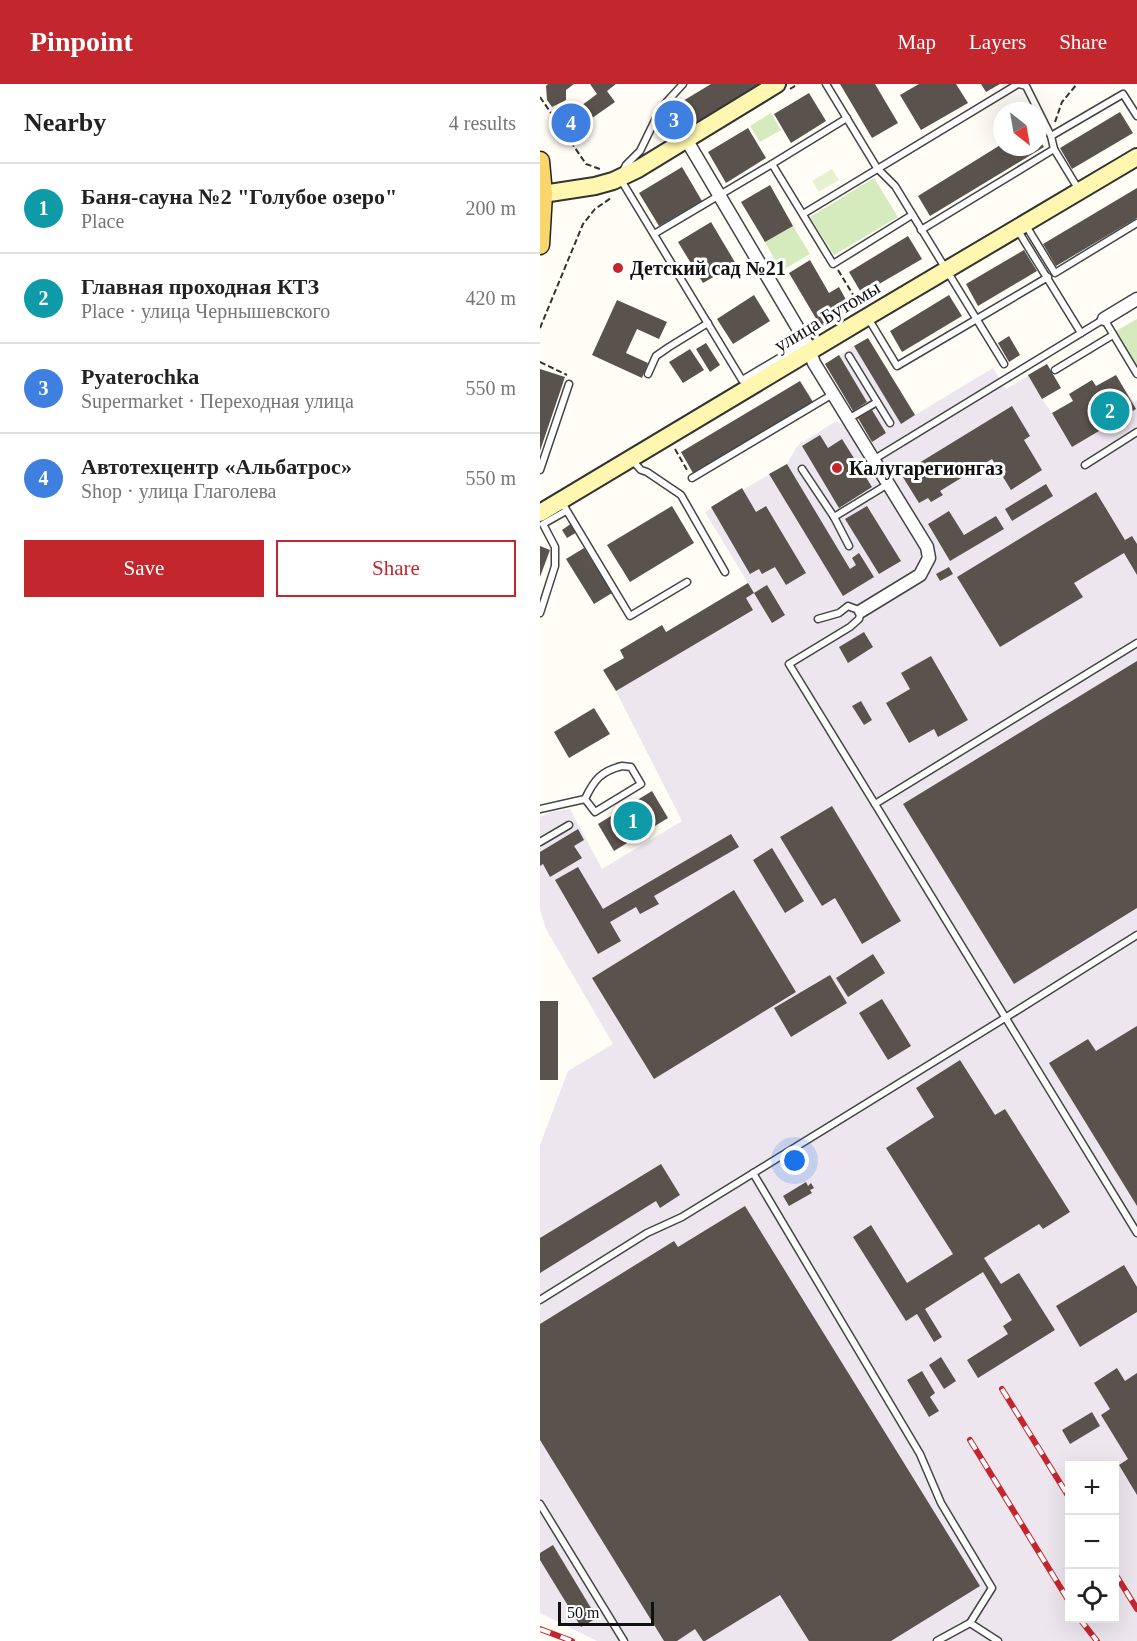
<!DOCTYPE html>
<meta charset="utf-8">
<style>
body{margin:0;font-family:"Times New Roman",serif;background:#f2f2f2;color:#222}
.controls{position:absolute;right:18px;bottom:18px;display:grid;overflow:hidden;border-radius:0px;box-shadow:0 6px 24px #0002}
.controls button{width:54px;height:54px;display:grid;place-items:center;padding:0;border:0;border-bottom:2px solid #e0e0e0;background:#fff;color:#222;font:30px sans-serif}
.compass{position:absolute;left:453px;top:18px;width:54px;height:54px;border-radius:50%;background:#fff;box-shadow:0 6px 24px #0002;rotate:149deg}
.scale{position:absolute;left:18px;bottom:15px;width:96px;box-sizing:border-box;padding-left:6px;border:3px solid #111;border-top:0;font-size:16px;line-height:21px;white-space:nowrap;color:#111;-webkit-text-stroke:4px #fff;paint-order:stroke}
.you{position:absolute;left:255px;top:1077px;width:21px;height:21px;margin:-15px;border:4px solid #fff;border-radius:50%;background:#1a73e8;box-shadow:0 0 0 9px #1a73e833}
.badge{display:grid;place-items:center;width:39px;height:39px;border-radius:50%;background:#c4262e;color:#fff;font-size:20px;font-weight:700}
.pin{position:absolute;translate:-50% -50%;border:3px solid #fff;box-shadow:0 2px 6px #0006}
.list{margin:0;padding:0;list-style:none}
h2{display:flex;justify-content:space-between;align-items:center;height:78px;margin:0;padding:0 24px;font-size:26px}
h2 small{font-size:20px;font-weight:400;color:#767676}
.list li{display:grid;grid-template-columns:39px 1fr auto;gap:18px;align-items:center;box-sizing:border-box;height:90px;padding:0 24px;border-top:2px solid #e0e0e0}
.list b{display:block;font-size:22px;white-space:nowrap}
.list p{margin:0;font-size:20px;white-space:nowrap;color:#767676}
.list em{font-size:20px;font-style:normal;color:#767676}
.actions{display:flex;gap:12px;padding:18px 24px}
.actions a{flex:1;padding:14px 0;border:2px solid #c4262e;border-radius:0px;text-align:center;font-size:21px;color:#c4262e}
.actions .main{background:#c4262e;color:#fff}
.icon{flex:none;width:33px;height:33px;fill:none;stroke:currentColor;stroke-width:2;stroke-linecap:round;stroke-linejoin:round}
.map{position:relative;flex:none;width:597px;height:1557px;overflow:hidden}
header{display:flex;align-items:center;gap:36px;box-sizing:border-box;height:84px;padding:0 30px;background:#c4262e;color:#fff}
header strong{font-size:28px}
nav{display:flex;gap:33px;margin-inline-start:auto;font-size:21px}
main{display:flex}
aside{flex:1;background:#fff}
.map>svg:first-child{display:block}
</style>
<header>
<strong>Pinpoint</strong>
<nav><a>Map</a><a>Layers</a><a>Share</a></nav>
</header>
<main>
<aside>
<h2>Nearby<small>4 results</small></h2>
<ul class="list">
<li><span class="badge" style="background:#0f9aa8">1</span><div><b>Баня-сауна №2 &quot;Голубое озеро&quot;</b><p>Place</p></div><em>200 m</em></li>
<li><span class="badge" style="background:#0f9aa8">2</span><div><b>Главная проходная КТЗ</b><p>Place · улица Чернышевского</p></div><em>420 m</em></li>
<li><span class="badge" style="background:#3f7fe0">3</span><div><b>Pyaterochka</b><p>Supermarket · Переходная улица</p></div><em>550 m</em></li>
<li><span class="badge" style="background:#3f7fe0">4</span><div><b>Автотехцентр «Альбатрос»</b><p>Shop · улица Глаголева</p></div><em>550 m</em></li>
</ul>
<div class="actions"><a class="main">Save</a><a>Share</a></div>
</aside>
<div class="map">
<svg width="597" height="1557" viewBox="0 0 597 1557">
<rect width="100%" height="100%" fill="#fffdf5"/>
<path fill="#eee6ef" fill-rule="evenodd" d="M328,254L375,331L453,284L466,305L507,280L521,304L502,315L512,329L533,317L529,310L552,296L557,302L576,291L593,318L597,316V1557H57L0,1529V1061L28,987L73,960L6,845L0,825V733L11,728L30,725L62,785L142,737L76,607L213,526L201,505L208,499L165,428L247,380L257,362L296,337L331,357L285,280ZM530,1382H574V1534H530Z"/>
<g fill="#d5ebbd">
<polygon points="231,29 241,46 220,58 210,42"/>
<polygon points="334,94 358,133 294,171 270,133"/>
<polygon points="253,142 270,170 241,187 225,158"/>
<polygon points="597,235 597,282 576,247"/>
</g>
<polygon fill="#e6f2cf" points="292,85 299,96 279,108 272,97"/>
<g fill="#5a524d">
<polygon points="8,0 34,0 26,6 26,16 12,23 7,16 6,2"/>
<polygon points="50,0 76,0 67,7 75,18 35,46 26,33 57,10"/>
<polygon points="171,0 221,0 141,48 128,26"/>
<polygon points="300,0 335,0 358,39 332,54"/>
<polygon points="379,0 416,0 428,19 381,46 360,11"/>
<polygon points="441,0 460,0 446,8"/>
<polygon points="269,9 286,37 251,59 234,30"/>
<polygon points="580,28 593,49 532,85 520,64"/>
<polygon points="208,44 226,74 186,99 168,68"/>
<polygon points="498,54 504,63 390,132 378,112 462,60 462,63 498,63"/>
<polygon points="142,83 162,117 119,142 99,109"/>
<polygon points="230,101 253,142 225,158 201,118"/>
<polygon points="597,104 597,134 516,182 503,160"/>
<polygon points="171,138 196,180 163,199 138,158"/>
<polygon points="368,152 382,175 322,210 309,188"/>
<polygon points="484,166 497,187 438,222 426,200"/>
<polygon points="270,176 289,209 299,203 311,225 281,243 249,189"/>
<polygon points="214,211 230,237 193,260 177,235"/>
<polygon points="409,211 422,232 362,268 350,247"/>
<polygon points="77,216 127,238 119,255 97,245 86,269 108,279 102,294 52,271"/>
<polygon points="469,252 480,271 469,278 458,259"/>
<polygon points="328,254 375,331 361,340 314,262"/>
<polygon points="166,259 180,281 170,288 156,265"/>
<polygon points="150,265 164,286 143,299 129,278"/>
<polygon points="299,271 327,318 313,327 285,280"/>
<polygon points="507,280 521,304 502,315 488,291"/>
<polygon points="0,285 25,293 0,367"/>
<polygon points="576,291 596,325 532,363 512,329 533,317 529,310 552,296 556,302"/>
<polygon points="260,297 273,318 153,389 141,368"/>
<polygon points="472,322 490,352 484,356 502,386 471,406 452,375 400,407 403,411 391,418 388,414 379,419 361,390"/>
<polygon points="332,326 346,349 332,358 318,334"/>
<polygon points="280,351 288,364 302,355 332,403 299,424 262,362"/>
<polygon points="247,380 310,485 316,481 312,474 319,469 334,493 303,512 229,390"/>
<polygon points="506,400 513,412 472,437 465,425"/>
<polygon points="202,404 216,428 226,422 266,489 246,501 235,483 222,490 219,485 210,490 171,423"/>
<polygon points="556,408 585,456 592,452 597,460 597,491 584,469 534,499 543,513 460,563 417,493"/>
<polygon points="132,422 154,459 90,498 67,461"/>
<polygon points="327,422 361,477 339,490 305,435"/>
<polygon points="409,427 424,451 456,432 464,445 410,477 388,440"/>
<polygon points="32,439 37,448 27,454 22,446"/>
<polygon points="0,462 10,466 0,493"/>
<polygon points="44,464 72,509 54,520 26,475"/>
<polygon points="409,483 413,490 400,497 396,490"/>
<polygon points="208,499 214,509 206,514 213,526 76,607 63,586 84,574 80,566 122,541 126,548"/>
<polygon points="227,501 245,531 232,539 214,509"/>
<polygon points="324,548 333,563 308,579 299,563"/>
<polygon points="391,572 428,636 398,653 394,645 369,659 346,619 370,605 361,589"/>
<polygon points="597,577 597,824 474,900 363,720"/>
<polygon points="321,617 332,636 324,641 312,622"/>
<polygon points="54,624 70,650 29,674 14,648"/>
<polygon points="112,707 128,734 74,767 58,740"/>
<polygon points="292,722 361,837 322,860 295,814 282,822 240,753"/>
<polygon points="38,745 44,756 34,762 42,774 10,793 3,780 0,782 0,768"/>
<polygon points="191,750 199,763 114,812 119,820 100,830 96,823 70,838 81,857 58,870 15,796 38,783 63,825"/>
<polygon points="232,764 264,817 245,829 213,776"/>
<polygon points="194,806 256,908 114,995 52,894"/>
<polygon points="333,870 345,889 308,913 296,894"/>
<polygon points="290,891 307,919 251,953 234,924"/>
<polygon points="342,915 371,962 348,976 319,929"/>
<rect x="0" y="917" width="18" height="79"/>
<polygon points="597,942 597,1122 509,979 548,955 556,967"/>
<polygon points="420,976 455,1031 465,1025 530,1128 503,1145 499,1140 444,1174 461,1200 479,1189 515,1246 438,1294 427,1276 468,1250 463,1242 472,1236 443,1188 385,1225 402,1253 394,1258 377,1230 366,1237 313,1153 331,1141 367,1199 413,1170 346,1064 394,1033 376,1004"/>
<polygon points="121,1080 140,1111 120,1124 116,1117 0,1189 0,1154"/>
<polygon points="266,1098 268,1102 271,1099 274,1104 270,1106 272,1109 249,1122 243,1112"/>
<polygon points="205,1122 440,1502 351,1557 269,1557 240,1511 165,1557 163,1557 155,1545 137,1557 124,1557 0,1356 0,1240 134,1157 138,1163"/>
<polygon points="584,1181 597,1203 597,1228 540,1263 516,1222"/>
<polygon points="401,1273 416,1297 404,1305 389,1281"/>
<polygon points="577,1284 585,1297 597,1289 597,1411 579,1381 588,1375 561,1331 570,1325 554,1299"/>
<polygon points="382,1287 395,1309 390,1313 399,1327 389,1333 367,1296"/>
<polygon points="552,1328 560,1342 530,1360 522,1346"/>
<polygon points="13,1461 57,1534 41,1543 0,1476 0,1469"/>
</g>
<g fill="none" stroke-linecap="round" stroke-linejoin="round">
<defs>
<g id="lane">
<polyline points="286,0 337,84 355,102 464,280"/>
<polyline points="479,0 486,2 511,52 514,65 539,106"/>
<polyline points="511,52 583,10 597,32"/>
<polyline points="232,80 307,34"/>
<polyline points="83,87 86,81 100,67 121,24 143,0"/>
<polyline points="81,96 202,296 266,258"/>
<polyline points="263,130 478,0"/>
<polyline points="485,140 515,189 597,139"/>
<polyline points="477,145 541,249"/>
<polyline points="381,146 514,65"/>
<polyline points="114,150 232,80 293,180 372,131"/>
<polyline points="328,234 357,282 508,193"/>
<polyline points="309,272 350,339"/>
<polyline points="515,286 573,251"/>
<polyline points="108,290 116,272 129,263 168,239"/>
<polyline points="308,335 337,318"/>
<polyline points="91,375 101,386 107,388 141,411 185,488"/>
<polyline points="333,376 564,235 597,290"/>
<polyline points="545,381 597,348"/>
<polyline points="262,385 294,433"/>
<polyline points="0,386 29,300"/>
<polyline points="152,394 293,310"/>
<polyline points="21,417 90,532 147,498"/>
<polyline points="309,462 294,433 348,400"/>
<polyline points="0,529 15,482 15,463 3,440 26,427"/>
<polyline points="278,535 299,529 308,522 321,527 319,535 310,543 249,580 335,720 597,559"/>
<path d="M82,682L91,683L101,700L55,728L45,715C54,696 61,687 82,682Z"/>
<polyline points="335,720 597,1149"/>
<polyline points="0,725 45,715"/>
<polyline points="0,758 29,741"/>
<polyline points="213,1089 380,1370 401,1419 452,1504 430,1539 458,1557"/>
<polyline points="0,1216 107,1149 142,1133 465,934 597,851"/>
<polyline points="0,1420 84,1557"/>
<polyline points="397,1557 430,1539"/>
</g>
<g id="street">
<polyline points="146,55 266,258 274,279 387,463 389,474 380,491 321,527"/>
<polyline points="564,235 597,215"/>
</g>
<g id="secondary">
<polyline points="3,110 55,102 73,97 98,85 237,0"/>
<polyline points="0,429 327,233 597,73"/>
</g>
<polyline id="primary" points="0,77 3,110 0,161"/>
</defs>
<use href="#lane" stroke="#444" stroke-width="9"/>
<use href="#street" stroke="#444" stroke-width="15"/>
<use href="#secondary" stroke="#333" stroke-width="20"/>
<use href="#primary" stroke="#222" stroke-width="21"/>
<g stroke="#333" stroke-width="2" stroke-dasharray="6 3" stroke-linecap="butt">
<polyline points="250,5 258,0"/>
<polyline points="0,13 46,80 60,85"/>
<polyline points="515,38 522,18 537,0"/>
<polyline points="298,186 320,222"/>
<polyline points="0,244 43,140 55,125 71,114"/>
<polyline points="0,278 27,291"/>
<polyline points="135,365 147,386"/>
</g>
<use href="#lane" stroke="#fff" stroke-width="6"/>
<use href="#street" stroke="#fff" stroke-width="12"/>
<use href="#secondary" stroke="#fff6b0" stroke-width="16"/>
<use href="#primary" stroke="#f9d66b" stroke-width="18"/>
<defs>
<g id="rail">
<polyline points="462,1305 530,1415"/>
<polyline points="430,1356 530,1519"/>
<polyline points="574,1488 597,1525"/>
<polyline points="539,1534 557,1557"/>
<polyline points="0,1545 32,1557"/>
</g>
</defs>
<use href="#rail" stroke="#c4262e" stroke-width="6"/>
<use href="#rail" stroke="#fff" stroke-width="4" stroke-dasharray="11" stroke-linecap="butt"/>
</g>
<g fill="#c4262e" stroke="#fff" stroke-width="2">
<circle cx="78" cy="184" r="6"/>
<circle cx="297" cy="384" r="6"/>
</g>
<g text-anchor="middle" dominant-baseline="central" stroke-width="6" stroke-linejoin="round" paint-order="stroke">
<g font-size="20" font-weight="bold" fill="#111" stroke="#fff" text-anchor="start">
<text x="90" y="184">Детский сад №21</text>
<text x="309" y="384">Калугарегионгаз</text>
</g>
<g font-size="20" fill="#111" stroke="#fff">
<text transform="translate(287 232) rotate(-31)">улица Бутомы</text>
</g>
</g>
</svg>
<div class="controls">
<button>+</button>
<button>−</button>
<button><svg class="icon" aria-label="locate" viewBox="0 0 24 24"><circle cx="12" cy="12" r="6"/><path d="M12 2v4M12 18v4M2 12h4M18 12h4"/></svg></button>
</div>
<svg class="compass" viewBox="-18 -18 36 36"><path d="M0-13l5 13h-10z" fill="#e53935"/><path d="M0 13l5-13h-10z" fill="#767676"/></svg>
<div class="scale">50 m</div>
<div class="you"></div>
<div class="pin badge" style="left:93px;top:737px;background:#0f9aa8">1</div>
<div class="pin badge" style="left:570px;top:327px;background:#0f9aa8">2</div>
<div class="pin badge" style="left:134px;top:36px;background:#3f7fe0">3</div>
<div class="pin badge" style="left:31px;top:39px;background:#3f7fe0">4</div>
</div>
</main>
